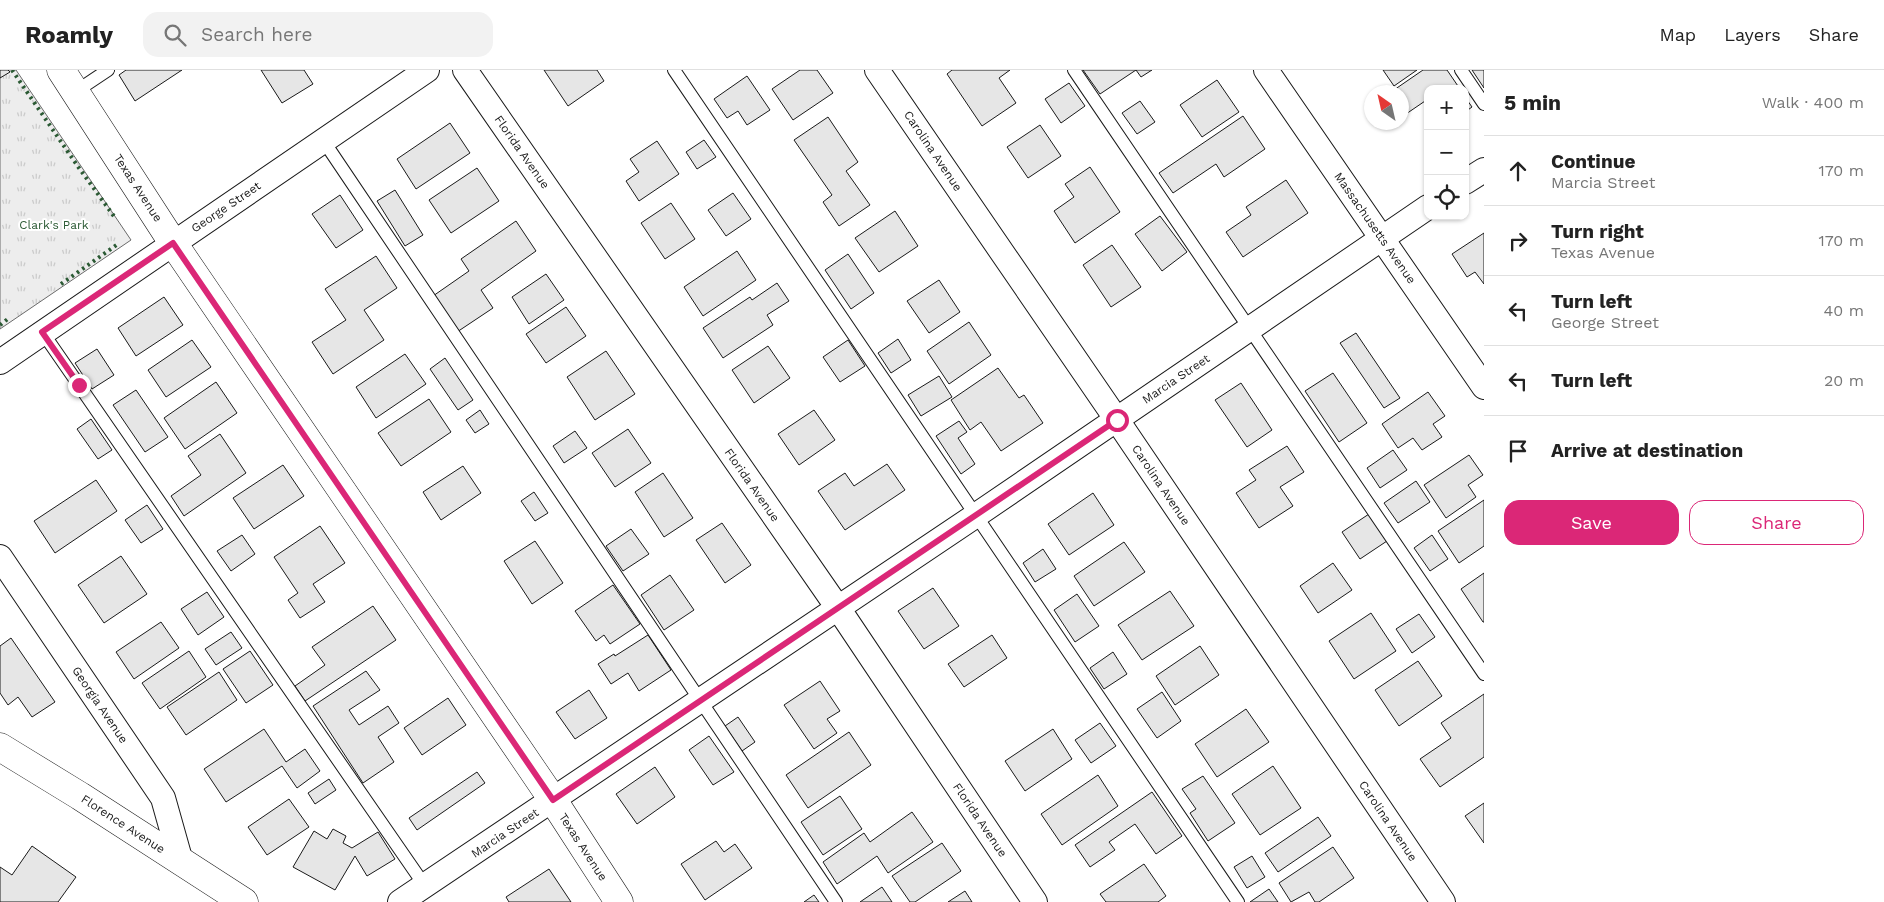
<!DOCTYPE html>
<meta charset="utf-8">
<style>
body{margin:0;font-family:"Work Sans",sans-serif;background:#f2f2f2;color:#222}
.controls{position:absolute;right:15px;top:15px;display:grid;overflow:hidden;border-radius:10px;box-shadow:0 1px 4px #0004}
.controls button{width:45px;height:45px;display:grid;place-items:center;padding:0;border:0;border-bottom:1px solid #e0e0e0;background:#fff;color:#222;font:25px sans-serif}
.compass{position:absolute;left:1364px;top:15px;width:45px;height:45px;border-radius:50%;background:#fff;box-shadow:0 1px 4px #0004;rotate:326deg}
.stop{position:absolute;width:15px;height:15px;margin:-11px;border:4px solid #db2777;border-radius:50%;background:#fff}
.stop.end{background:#db2777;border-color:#fff;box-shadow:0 1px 5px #0008}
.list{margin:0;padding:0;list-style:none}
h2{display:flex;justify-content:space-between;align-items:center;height:65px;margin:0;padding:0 20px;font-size:21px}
h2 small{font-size:16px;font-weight:400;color:#767676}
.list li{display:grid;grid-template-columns:32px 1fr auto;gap:15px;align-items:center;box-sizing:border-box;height:70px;padding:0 20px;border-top:1px solid #e0e0e0}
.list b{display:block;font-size:19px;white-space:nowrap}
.list p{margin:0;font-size:16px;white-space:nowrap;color:#767676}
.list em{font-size:16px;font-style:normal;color:#767676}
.actions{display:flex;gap:10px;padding:15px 20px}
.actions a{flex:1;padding:11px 0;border:1px solid #db2777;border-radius:15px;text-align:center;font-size:18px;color:#db2777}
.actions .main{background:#db2777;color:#fff}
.icon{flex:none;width:28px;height:28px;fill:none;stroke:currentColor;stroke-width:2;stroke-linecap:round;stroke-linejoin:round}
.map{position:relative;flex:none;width:1484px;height:832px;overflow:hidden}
header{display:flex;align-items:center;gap:30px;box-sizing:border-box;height:70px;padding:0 25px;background:#fff;border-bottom:1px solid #e0e0e0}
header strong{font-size:24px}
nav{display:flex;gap:28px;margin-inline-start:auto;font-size:18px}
.search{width:350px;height:45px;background:#f2f2f2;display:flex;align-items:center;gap:12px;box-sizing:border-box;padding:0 18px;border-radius:15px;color:#767676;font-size:19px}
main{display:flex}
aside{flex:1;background:#fff}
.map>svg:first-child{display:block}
</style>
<header>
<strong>Roamly</strong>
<div class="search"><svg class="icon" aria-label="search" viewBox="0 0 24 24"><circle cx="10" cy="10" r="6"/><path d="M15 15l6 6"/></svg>Search here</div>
<nav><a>Map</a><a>Layers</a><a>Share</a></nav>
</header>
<main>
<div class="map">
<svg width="1484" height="832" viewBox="0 0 1484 832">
<defs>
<pattern id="park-tufts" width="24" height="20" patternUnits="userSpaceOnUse" patternTransform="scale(1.25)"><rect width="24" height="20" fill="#ededed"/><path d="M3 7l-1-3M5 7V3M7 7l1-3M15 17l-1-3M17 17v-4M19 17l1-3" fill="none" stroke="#cbcbcb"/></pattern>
</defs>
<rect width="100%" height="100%" fill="#fff"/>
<polygon fill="url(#park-tufts)" stroke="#6a6a6a" points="0,0 16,0 131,170 0,259"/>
<g fill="#e6e6e6" stroke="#1a1a1a">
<polygon points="0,0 8,0 10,2 0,8"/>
<polygon points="126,0 182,0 135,31 119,5"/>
<polygon points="261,0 304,0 313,14 282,33"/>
<polygon points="544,0 597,0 604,11 568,36"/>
<polygon points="800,0 817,0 833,23 793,50 772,19"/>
<polygon points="952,0 1010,0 999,8 1016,33 982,56 947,4"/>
<polygon points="1083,0 1152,0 1141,7 1136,0 1100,24"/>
<polygon points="1383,0 1417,0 1394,16"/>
<polygon points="1423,0 1447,0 1460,19 1428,19 1428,29 1406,44 1402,38 1402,22 1391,22"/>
<polygon points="1472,0 1484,0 1484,18"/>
<polygon points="747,6 770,40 747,55 738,41 727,48 714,29"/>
<polygon points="1217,10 1239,42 1202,67 1180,35"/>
<polygon points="1069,13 1085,36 1061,53 1045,29"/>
<polygon points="1465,27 1472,37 1465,42"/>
<polygon points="1140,31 1155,52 1137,64 1122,43"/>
<polygon points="1243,46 1265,79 1224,107 1216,94 1173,123 1159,103"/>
<polygon points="828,47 858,92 846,101 870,135 839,156 823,132 832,125 794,70"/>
<polygon points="450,53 470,83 416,119 397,89"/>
<polygon points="1040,55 1061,86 1028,108 1007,77"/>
<polygon points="704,70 716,87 697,99 686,82"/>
<polygon points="657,71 679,104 639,131 626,111 639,102 630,89"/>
<polygon points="1090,97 1120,142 1075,173 1054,141 1074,127 1065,114"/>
<polygon points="477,98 499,131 451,163 429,130"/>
<polygon points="1286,110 1308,143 1243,187 1226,162 1251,145 1246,137"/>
<polygon points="395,120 423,165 405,176 377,131"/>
<polygon points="733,123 751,149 726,166 708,140"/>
<polygon points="340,125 363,160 336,178 312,144"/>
<polygon points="671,133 695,169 665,189 641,153"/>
<polygon points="895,141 918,176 879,202 855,168"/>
<polygon points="1160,146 1187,182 1162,201 1135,164"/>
<polygon points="516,151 536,181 481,220 493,238 457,262 433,226 469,201 461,189"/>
<polygon points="1484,163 1484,214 1475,202 1467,207 1452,184"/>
<polygon points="1112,175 1141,217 1111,237 1083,195"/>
<polygon points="737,181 756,210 703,246 684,217"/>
<polygon points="848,184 874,223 851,239 825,200"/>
<polygon points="376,186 397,218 364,240 384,270 333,304 312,272 346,250 325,219"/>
<polygon points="546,204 564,230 529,254 512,227"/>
<polygon points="939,210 960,242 929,263 907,231"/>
<polygon points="777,213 789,231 767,245 773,255 723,288 703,258 750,227 752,230"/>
<polygon points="164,227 183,255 136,286 118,258"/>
<polygon points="566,237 586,266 546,293 526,264"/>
<polygon points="969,252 991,285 949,314 927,281"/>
<polygon points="1356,263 1400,328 1384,338 1340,273"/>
<polygon points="898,269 911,290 891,303 878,283"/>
<polygon points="192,270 211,297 166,327 148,300"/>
<polygon points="848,270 865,296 840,312 823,287"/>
<polygon points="768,276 790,308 754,333 732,300"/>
<polygon points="97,279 114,305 92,319 75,293"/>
<polygon points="606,281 635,324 595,350 567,307"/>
<polygon points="405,284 426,314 376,348 356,317"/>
<polygon points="445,288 473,330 458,340 430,299"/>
<polygon points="998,298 1019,328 1024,325 1043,353 1001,381 981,352 970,360 951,330"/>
<polygon points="1333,303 1367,353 1339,372 1305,321"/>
<polygon points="939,306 952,327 921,346 908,325"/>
<polygon points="216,312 237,343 185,379 164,348"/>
<polygon points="1241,313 1272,360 1247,377 1215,330"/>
<polygon points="136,320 168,367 145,382 113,335"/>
<polygon points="1428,322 1445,346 1433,354 1442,367 1422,380 1413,368 1398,378 1382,354"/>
<polygon points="429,329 451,362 401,396 378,363"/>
<polygon points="480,340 489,354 475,363 466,350"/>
<polygon points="814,340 835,370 799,395 778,364"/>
<polygon points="91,349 112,380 98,389 77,359"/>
<polygon points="959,351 967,362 958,368 975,394 961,404 936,366"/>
<polygon points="628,359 651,393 615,417 592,383"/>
<polygon points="575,361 587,378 564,393 553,376"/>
<polygon points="220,364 246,403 184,446 171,426 201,405 188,386"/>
<polygon points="1287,376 1304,402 1280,417 1293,436 1259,458 1236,423 1256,410 1249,400"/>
<polygon points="1393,380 1407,400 1380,418 1367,398"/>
<polygon points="1469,385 1483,405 1468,415 1476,427 1446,448 1424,415"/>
<polygon points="887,394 905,420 845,460 818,421 845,403 854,416"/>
<polygon points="283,395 304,426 254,459 233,428"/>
<polygon points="463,396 481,423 441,450 423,422"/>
<polygon points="663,403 693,448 664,467 635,422"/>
<polygon points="96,410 117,441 55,483 34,451"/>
<polygon points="1416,411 1430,432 1398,453 1384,433"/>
<polygon points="534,422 548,443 535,451 521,431"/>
<polygon points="1093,423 1114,455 1069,485 1048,454"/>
<polygon points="1484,430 1484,476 1459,493 1438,461"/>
<polygon points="147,435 163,459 141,473 125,450"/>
<polygon points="1369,444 1387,471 1360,489 1342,462"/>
<polygon points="722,453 751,495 725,513 696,470"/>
<polygon points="320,456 345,493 313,514 325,532 300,548 288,530 298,523 274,487"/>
<polygon points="631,459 649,484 623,501 606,476"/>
<polygon points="242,465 255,484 231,501 217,481"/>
<polygon points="1432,465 1448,489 1430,501 1414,478"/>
<polygon points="535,471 563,513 532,534 504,491"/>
<polygon points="1124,472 1145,502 1094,536 1074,506"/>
<polygon points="1043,479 1056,499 1035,512 1023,493"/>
<polygon points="121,486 147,524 104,553 78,515"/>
<polygon points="1333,493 1352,520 1318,543 1300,516"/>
<polygon points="1484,503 1484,552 1483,552 1461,519"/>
<polygon points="670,505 694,540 664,560 641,525"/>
<polygon points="613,515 640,554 610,574 604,565 596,571 575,541"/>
<polygon points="933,518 959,556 924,579 898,541"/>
<polygon points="1170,521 1194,556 1142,590 1118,555"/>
<polygon points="207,522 224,547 198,565 181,539"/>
<polygon points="1077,524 1099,556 1075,572 1054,540"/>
<polygon points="373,536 396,570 305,631 295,616 325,595 312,577"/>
<polygon points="1371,543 1396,581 1354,609 1329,571"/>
<polygon points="1419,544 1435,567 1412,583 1396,559"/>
<polygon points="161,552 179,578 134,609 116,582"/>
<polygon points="231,562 242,578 216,595 205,579"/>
<polygon points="648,565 671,600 639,621 628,603 611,614 598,594 614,584 615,586"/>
<polygon points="992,565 1007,588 964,617 948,594"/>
<polygon points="11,568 55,632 32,647 18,627 8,635 0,623 0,576"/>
<polygon points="1200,576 1219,605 1175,635 1156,606"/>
<polygon points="189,581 206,607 160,639 142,613"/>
<polygon points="250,581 273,615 246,633 223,599"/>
<polygon points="1113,582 1127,604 1104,619 1090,598"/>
<polygon points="1418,591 1442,626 1399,656 1375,620"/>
<polygon points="366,601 380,620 349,640 359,655 388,636 399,653 378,667 394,692 363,713 313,636"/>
<polygon points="219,602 237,630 186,665 167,637"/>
<polygon points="820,611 840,641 827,649 837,663 814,679 784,635"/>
<polygon points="589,620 607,648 575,669 556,642"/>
<polygon points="1162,622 1181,651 1157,668 1137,639"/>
<polygon points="1484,624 1484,687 1440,717 1420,689 1451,668 1441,653"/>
<polygon points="448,628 466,655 422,685 404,658"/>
<polygon points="1246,639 1269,672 1217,707 1195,674"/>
<polygon points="738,647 755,672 742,681 725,656"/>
<polygon points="1100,653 1116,676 1091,693 1075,670"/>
<polygon points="264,659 286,692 305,679 320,701 297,718 282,696 226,732 204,699"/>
<polygon points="1053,659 1072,689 1025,721 1005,691"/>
<polygon points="849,662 871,695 808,738 786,705"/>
<polygon points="709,666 734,702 713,715 689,680"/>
<polygon points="1273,696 1301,738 1260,765 1232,724"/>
<polygon points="655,697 675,727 637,754 616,724"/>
<polygon points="477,702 485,713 417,760 409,748"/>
<polygon points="1098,705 1118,736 1062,775 1041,744"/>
<polygon points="1203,706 1235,753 1208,771 1190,743 1196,739 1182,719"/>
<polygon points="329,709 336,720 315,734 308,723"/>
<polygon points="1152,722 1182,766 1156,784 1135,754 1109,772 1115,780 1090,797 1075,775"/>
<polygon points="840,726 862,759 823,785 801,752"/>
<polygon points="289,729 309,757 267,785 248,757"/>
<polygon points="1484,733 1484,773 1465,746"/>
<polygon points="912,742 933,772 888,803 877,786 837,814 823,792 864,763 870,772"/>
<polygon points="1318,747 1331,766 1278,802 1265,783"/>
<polygon points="333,759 346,766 343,773 352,778 378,762 395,789 367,806 355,786 335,820 293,797 314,761 327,769"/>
<polygon points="716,771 724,782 735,774 752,798 705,830 681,794"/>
<polygon points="942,773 961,801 915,832 910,832 892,806"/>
<polygon points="32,776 76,807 58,832 0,832 0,797 12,805"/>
<polygon points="1333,777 1354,808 1319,832 1315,832 1309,822 1291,832 1279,813"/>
<polygon points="1252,786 1265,807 1247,818 1234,797"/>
<polygon points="1144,794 1166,826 1158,832 1106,832 1100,824"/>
<polygon points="549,799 571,832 509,832 506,827"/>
<polygon points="882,817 892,832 860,832"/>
<polygon points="1269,819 1278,832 1250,832"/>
<polygon points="965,821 972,832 948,832"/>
<polygon points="814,825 819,832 804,832"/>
</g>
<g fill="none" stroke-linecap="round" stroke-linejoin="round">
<defs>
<g id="service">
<polyline points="674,0 1238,832"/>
<polyline points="1074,0 1484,604"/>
<polyline points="1461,0 1484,34"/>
<polyline points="75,22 108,0"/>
<polyline points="323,70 836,832"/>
<polyline points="43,263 425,816"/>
</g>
<g id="minor">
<polyline points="465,0 838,538 1035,832"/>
<polyline points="877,0 1117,350 1443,832"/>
<polyline points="1266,0 1484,317"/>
<polyline points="1465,112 1484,100"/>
<polyline points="0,292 427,0"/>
<polyline points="0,487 163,728 181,792"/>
<polyline points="400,832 975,446 1428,137"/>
</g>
<g id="tertiary">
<polyline points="61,0 173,173 553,730 619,832"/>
<polyline points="0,677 80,726 244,832"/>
</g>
</defs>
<use href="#service" stroke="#1a1a1a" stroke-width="14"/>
<use href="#minor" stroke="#1a1a1a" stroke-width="26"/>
<use href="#tertiary" stroke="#1a1a1a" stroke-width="29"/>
<use href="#service" stroke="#fff" stroke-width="12"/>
<use href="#minor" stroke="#fff" stroke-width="24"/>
<use href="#tertiary" stroke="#fff" stroke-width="28"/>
<g stroke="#2b5a34" stroke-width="4" stroke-dasharray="2.5 4" stroke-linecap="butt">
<polyline points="12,0 79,98 116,149"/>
<polyline points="61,214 118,174"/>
<polyline points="0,255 9,248"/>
</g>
</g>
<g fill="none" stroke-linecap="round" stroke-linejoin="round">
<polyline stroke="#db2777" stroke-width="6" points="79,315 42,262 173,173 553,730 1117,350"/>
</g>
<g text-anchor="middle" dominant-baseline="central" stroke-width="4" stroke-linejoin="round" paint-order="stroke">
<g font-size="12" fill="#1a1a1a" stroke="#fff">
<text transform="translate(933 81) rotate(56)">Carolina Avenue</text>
<text transform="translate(522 82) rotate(55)">Florida Avenue</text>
<text transform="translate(138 118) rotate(57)">Texas Avenue</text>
<text transform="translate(226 137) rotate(-34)">George Street</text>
<text transform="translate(1375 158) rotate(55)">Massachusetts Avenue</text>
<text transform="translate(1176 309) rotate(-34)">Marcia Street</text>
<text transform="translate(752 415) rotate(55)">Florida Avenue</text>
<text transform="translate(1161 415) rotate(56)">Carolina Avenue</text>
<text transform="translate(100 635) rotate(56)">Georgia Avenue</text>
<text transform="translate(980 750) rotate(56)">Florida Avenue</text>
<text transform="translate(1388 751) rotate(56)">Carolina Avenue</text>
<text transform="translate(123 754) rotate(33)">Florence Avenue</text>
<text transform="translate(505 763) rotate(-34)">Marcia Street</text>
<text transform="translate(583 777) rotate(57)">Texas Avenue</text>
</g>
<g font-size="12" fill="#2b5a34" stroke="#fff">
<text x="54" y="155">Clark's Park</text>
</g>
</g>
</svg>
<div class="controls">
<button>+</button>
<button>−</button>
<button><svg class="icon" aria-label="locate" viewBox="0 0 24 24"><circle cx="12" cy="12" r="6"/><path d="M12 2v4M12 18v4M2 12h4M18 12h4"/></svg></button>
</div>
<svg class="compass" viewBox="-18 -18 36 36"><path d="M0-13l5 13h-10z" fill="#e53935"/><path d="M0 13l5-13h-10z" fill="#767676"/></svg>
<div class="stop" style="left:1117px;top:350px"></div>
<div class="stop end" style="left:79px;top:315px"></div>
</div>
<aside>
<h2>5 min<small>Walk · 400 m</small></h2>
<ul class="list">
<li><svg class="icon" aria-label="ahead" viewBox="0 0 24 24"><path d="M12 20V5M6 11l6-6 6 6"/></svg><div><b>Continue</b><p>Marcia Street</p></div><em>170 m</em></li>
<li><svg class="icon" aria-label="right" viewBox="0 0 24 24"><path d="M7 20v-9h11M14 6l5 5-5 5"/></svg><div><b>Turn right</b><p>Texas Avenue</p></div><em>170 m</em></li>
<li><svg class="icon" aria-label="left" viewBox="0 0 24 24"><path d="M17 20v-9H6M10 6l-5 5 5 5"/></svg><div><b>Turn left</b><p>George Street</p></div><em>40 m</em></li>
<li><svg class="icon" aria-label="left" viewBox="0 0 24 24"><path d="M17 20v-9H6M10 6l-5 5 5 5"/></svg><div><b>Turn left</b></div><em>20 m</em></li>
<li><svg class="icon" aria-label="arrive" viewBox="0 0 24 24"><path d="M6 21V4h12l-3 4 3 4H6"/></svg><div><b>Arrive at destination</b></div></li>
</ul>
<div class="actions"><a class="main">Save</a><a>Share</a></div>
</aside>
</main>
